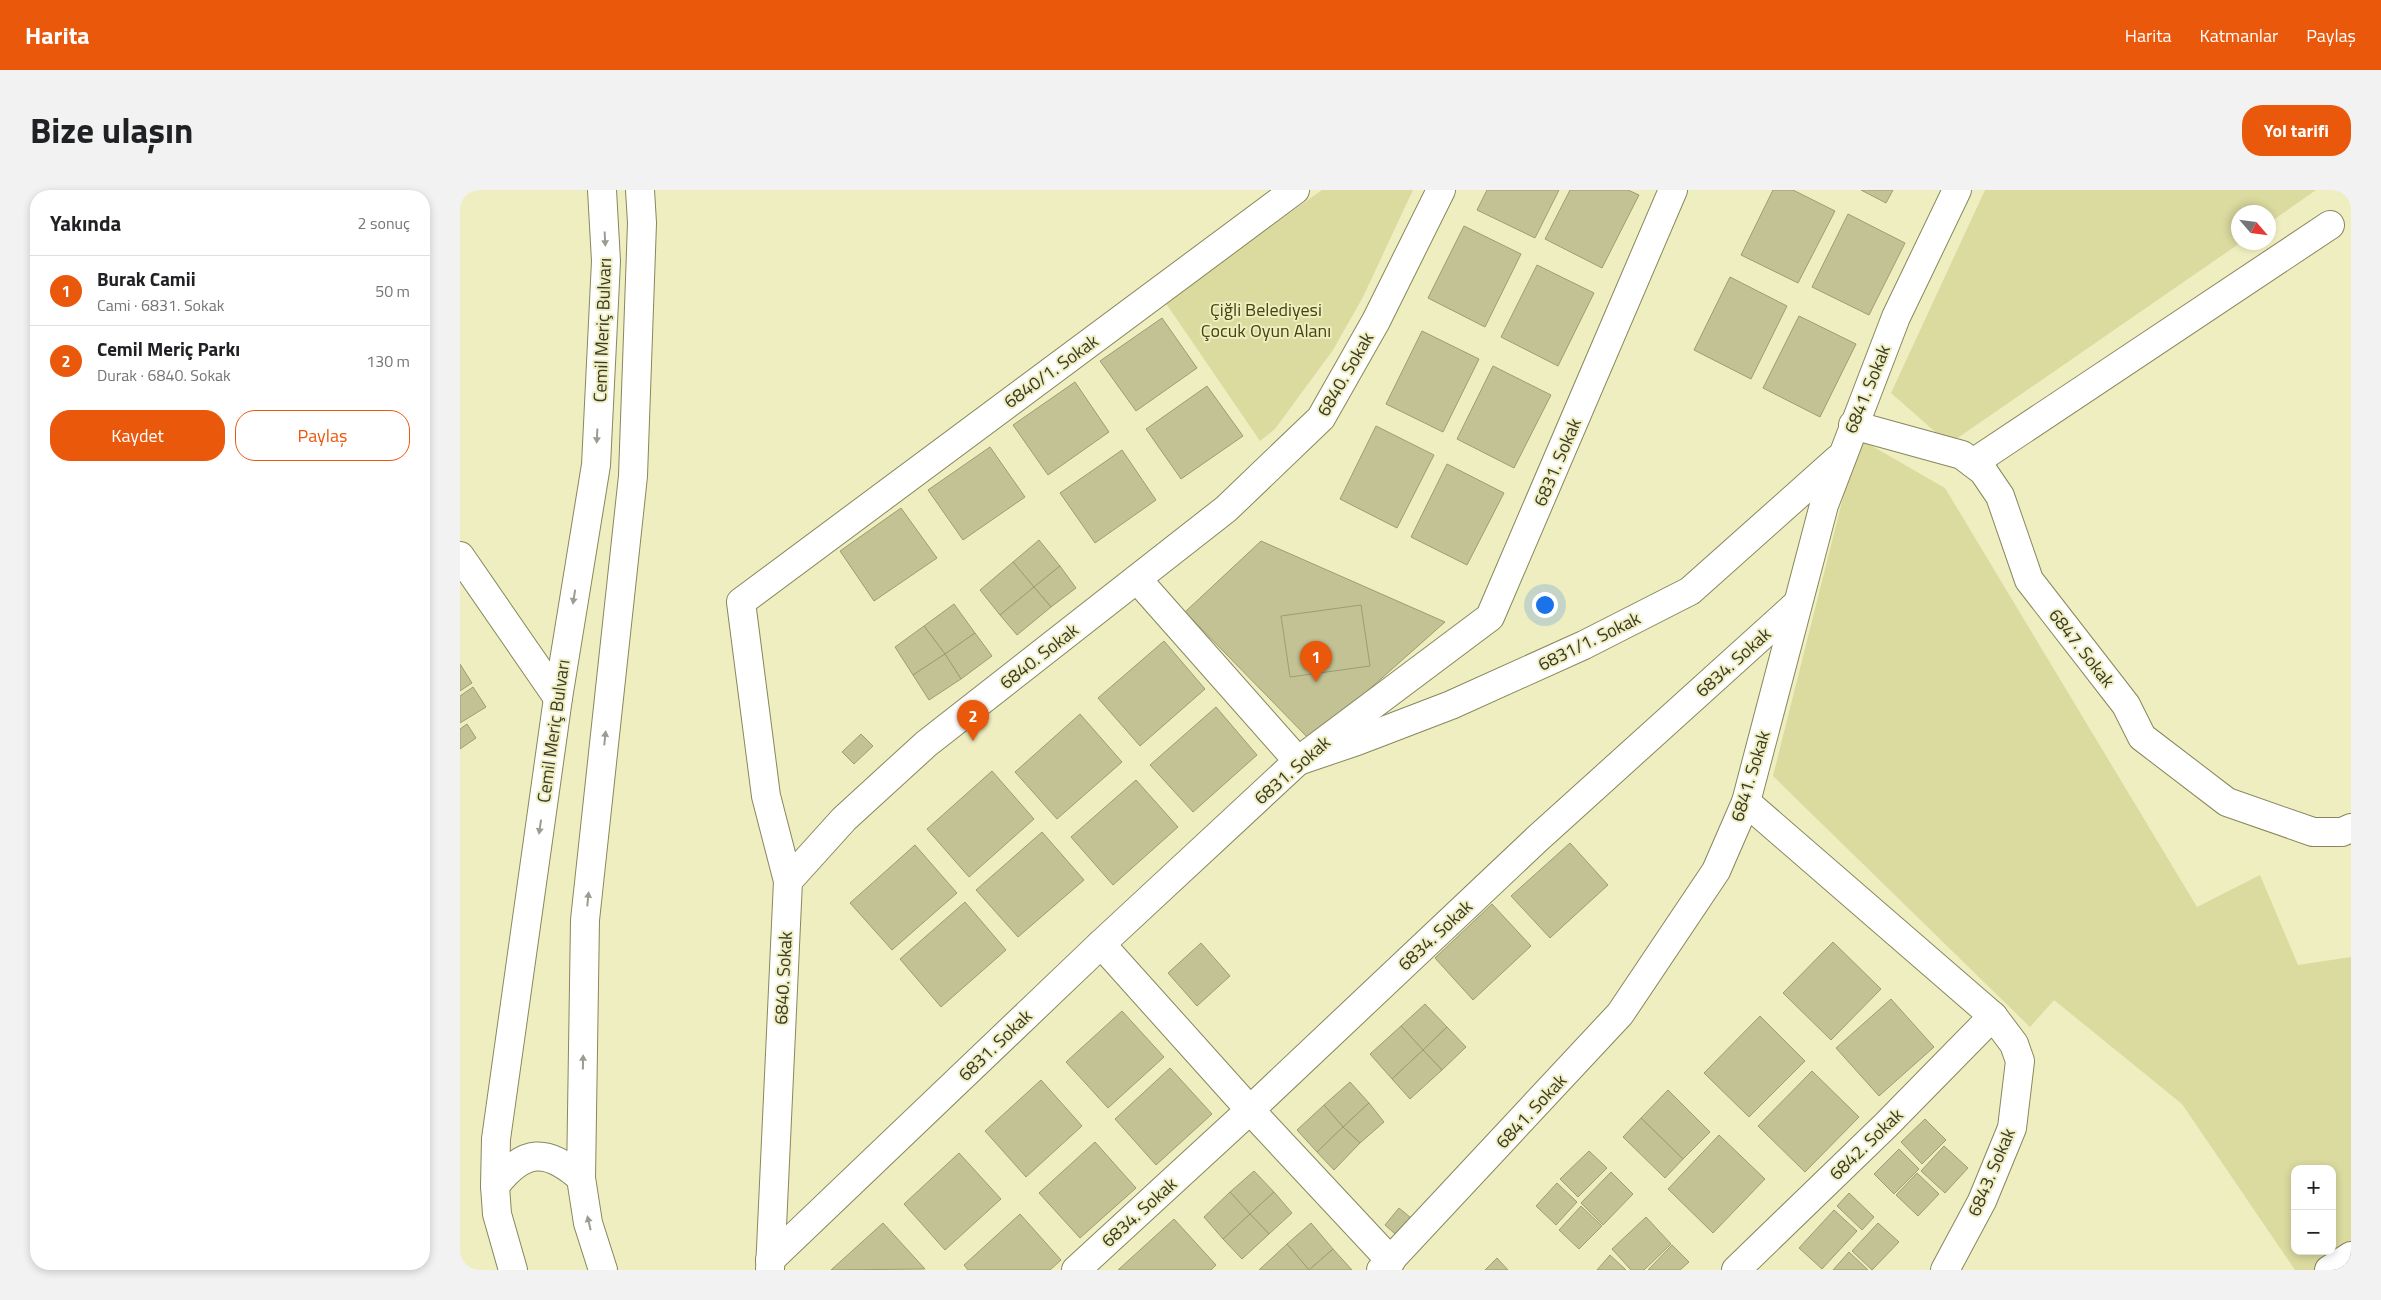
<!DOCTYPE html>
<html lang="tr">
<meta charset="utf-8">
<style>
body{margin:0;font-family:"Titillium Web",sans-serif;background:#f2f2f2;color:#202124}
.controls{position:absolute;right:15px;bottom:15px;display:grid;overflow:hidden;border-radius:10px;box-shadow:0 2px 8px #0003}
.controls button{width:45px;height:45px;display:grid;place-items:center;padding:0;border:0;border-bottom:1px solid #e0e0e0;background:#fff;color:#202124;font:25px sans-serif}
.compass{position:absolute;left:1771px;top:15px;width:45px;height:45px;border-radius:50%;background:#fff;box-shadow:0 2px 8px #0003;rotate:118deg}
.you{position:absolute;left:1084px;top:414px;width:18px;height:18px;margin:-12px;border:4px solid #fff;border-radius:50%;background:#1a73e8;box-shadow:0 0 0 8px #1a73e833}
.badge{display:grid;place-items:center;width:32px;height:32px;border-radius:50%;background:#ea580c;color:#fff;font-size:16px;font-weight:700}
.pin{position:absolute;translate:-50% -41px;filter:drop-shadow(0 1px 2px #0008)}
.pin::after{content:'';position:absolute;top:26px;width:18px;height:15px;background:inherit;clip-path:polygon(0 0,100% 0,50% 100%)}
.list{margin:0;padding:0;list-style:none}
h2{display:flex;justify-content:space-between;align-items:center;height:65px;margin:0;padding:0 20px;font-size:21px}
h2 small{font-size:16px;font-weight:400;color:#757577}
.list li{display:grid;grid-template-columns:32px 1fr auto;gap:15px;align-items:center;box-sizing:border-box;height:70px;padding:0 20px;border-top:1px solid #e0e0e0}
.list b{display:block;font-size:19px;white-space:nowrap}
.list p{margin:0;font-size:16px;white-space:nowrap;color:#757577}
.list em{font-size:16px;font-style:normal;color:#757577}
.actions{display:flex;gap:10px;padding:15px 20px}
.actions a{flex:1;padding:11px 0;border:1px solid #ea580c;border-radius:20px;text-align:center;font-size:18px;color:#ea580c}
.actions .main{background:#ea580c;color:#fff}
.map{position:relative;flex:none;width:1891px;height:1080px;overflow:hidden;border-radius:20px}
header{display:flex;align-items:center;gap:30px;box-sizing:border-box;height:70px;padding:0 25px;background:#ea580c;color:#fff}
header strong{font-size:24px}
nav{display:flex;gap:28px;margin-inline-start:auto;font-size:18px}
.intro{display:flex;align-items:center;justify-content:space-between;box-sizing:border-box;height:120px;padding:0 30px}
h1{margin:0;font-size:35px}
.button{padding:12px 22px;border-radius:20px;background:#ea580c;color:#fff;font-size:18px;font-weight:700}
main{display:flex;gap:30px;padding:0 30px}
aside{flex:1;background:#fff;border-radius:20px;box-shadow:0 2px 8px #0003}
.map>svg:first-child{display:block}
</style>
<header>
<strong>Harita</strong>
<nav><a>Harita</a><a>Katmanlar</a><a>Paylaş</a></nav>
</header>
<div class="intro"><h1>Bize ulaşın</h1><a class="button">Yol tarifi</a></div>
<main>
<aside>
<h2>Yakında<small>2 sonuç</small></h2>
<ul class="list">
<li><span class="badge">1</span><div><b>Burak Camii</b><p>Cami · 6831. Sokak</p></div><em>50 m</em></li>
<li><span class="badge">2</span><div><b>Cemil Meriç Parkı</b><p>Durak · 6840. Sokak</p></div><em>130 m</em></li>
</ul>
<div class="actions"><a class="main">Kaydet</a><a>Paylaş</a></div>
</aside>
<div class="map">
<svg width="1891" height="1080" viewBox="0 0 1891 1080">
<rect width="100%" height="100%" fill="#efeec0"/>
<g fill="#dbda9f" fill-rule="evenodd">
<polygon points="862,0 953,0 903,107 873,160 815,239 800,251 705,112"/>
<polygon points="1525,0 1856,0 1809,33 1808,22 1778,22 1780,53 1489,254 1431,203"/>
<path d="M1398,248L1485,298L1737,717L1800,685L1838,775L1891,767V1066L1869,1080H1835L1722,914L1594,810L1570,837L1313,586ZM1835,979H1872V1061H1835Z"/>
</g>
<g fill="#c2c295" stroke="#9e9d72">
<polygon points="1027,0 1099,0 1075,48 1017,20"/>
<polygon points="1110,0 1168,0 1179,5 1142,78 1085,49"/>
<polygon points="1313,0 1333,0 1375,21 1338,93 1281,65"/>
<polygon points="1401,0 1433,0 1426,13"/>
<polygon points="1388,24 1445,53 1409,125 1352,97"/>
<polygon points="1004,36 1061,64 1025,137 968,108"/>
<polygon points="1077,75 1134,103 1098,176 1041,147"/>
<polygon points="1270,87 1327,116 1291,189 1234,160"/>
<polygon points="1339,126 1396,154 1360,227 1303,198"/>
<polygon points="702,128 737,178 676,221 640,171"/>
<polygon points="962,141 1019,169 983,242 926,214"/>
<polygon points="1033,176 1091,205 1054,278 997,249"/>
<polygon points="615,192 649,242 588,285 553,235"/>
<polygon points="747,196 783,246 721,289 686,239"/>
<polygon points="916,236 974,265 937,338 880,309"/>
<polygon points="530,257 565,307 503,350 468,300"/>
<polygon points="662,260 696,310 635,353 600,303"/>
<polygon points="987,274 1044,303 1007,375 951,347"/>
<polygon points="441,318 477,368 414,411 380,361"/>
<polygon points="579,350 600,376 574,397 553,372"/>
<polygon points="801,351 985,432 851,551 725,422"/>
<polygon points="553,372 574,397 540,425 520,400"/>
<polygon points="600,376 616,398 591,417 574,397"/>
<polygon points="574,397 591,417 557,445 540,425"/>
<polygon points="494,414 515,443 485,464 464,436"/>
<polygon points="901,415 910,476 830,487 821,426"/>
<polygon points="464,436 485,464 453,485 435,457"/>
<polygon points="515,443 532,466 501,489 485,464"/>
<polygon points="704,451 745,499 680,556 638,508"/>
<polygon points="485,464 501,489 469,510 453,485"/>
<polygon points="0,474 12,493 0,501"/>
<polygon points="13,497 26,517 0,533 0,506"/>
<polygon points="756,517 797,565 733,622 690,575"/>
<polygon points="620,524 662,572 597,629 555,582"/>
<polygon points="7,534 16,548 0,559 0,539"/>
<polygon points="401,544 413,556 394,574 382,562"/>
<polygon points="532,581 574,629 509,687 467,639"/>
<polygon points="676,590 718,637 653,695 611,647"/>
<polygon points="582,642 624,690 558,747 516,700"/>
<polygon points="1110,653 1148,695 1090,748 1051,706"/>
<polygon points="455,655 497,703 432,760 390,713"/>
<polygon points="505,712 546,760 481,817 440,769"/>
<polygon points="1032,714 1071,756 1013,810 975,768"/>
<polygon points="1373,752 1421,799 1371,850 1323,803"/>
<polygon points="741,753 770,786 737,816 708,783"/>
<polygon points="1431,809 1474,857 1419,906 1376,858"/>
<polygon points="965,814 987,837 963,860 941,836"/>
<polygon points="662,821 704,867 648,918 606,872"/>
<polygon points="1300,826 1345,871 1289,927 1244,883"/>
<polygon points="941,836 963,860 932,889 910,864"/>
<polygon points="987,837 1006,857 982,880 963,860"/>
<polygon points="963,860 982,880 950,909 932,889"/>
<polygon points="710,878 752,924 696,975 655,929"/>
<polygon points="1352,881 1399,927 1345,982 1298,936"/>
<polygon points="581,890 622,936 566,987 525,941"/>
<polygon points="890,892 909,913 883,937 864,915"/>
<polygon points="1208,900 1250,942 1223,969 1181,928"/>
<polygon points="909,913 924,932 900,953 883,937"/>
<polygon points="864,915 883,937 857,962 837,940"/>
<polygon points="1181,928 1223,969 1205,988 1163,947"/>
<polygon points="1465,929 1486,950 1462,974 1441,952"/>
<polygon points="883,937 900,953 874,980 857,962"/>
<polygon points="1259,945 1305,989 1253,1043 1208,999"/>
<polygon points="635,952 676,998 620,1048 579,1003"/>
<polygon points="1484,956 1508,978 1485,1003 1461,981"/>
<polygon points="1439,959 1459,979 1434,1004 1414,984"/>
<polygon points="1129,961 1147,978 1118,1007 1100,989"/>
<polygon points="499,963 541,1009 485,1060 444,1014"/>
<polygon points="794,981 814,1002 790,1024 770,1002"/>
<polygon points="1151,982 1173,1004 1143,1035 1121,1013"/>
<polygon points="1457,983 1479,1004 1458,1026 1436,1005"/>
<polygon points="1097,993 1117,1012 1096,1035 1076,1016"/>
<polygon points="770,1002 790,1024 763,1049 744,1027"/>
<polygon points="814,1002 832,1023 809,1044 790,1024"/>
<polygon points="1389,1003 1414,1027 1402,1040 1377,1016"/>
<polygon points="1121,1016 1142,1036 1119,1059 1099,1040"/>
<polygon points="939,1018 957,1033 942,1050 925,1035"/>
<polygon points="1374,1020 1397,1041 1362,1079 1339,1058"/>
<polygon points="560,1024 601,1070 590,1080 508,1080 504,1075"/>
<polygon points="790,1024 809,1044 782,1069 763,1049"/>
<polygon points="1186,1027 1211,1054 1184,1080 1171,1080 1152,1059"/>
<polygon points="714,1029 756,1075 751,1080 658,1080"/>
<polygon points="423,1033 465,1079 371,1080"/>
<polygon points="851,1033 873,1059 849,1080 827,1054"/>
<polygon points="1418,1033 1439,1052 1412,1080 1392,1061"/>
<polygon points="827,1054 849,1080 799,1080"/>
<polygon points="1212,1055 1229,1072 1220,1080 1188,1080"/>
<polygon points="873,1059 892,1080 849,1080"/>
<polygon points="1389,1062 1408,1080 1373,1080"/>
<polygon points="1150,1065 1166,1080 1137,1080"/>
<polygon points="1037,1068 1048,1080 1025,1080"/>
</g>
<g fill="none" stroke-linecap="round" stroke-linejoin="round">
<defs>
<g id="minor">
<polyline points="1393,235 1502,265 1523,281 1540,306 1569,390 1666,515 1682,547 1767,612 1853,642 1882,642 1891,638"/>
<polyline points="1513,273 1870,35"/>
<polyline points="0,366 98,508"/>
<polyline points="677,389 838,571 897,551 991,515 1124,455 1230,401 1378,269"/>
<polyline points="1286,612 1533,826 1554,854 1560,871 1552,938 1522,1011 1485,1080"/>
<polyline points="328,691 306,606 281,412 835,0"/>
<polyline points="641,754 790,920 931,1071"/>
<polyline points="310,1070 641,754 838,571 1030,427 1213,0"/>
<polyline points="616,1080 790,920 1077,649 1337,414"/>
<polyline points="921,1080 1160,824 1256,681 1286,612 1364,315 1436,127 1497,0"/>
<polyline points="1276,1080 1426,935 1533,826"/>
<polyline points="1869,1080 1891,1066"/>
</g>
<polyline id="tertiary" points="310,1080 328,691 384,629 466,554 766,319 861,228 916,131 981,0"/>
<g id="secondary">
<path d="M35,996C64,958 87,958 121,988"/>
<polyline points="53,1080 37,1024 35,996 36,949 98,508 136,275 146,71 142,0"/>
<polyline points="143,1080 128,1033 121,988 125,730 173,286 182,33 180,0"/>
</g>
</defs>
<use href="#minor" stroke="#88875c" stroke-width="30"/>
<use href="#tertiary" stroke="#88875c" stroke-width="30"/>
<use href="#secondary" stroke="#88875c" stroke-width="30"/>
<use href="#minor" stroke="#fff" stroke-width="28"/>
<use href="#tertiary" stroke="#fff" stroke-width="28"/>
<use href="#secondary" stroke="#fff" stroke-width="28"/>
</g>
<defs><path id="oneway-solid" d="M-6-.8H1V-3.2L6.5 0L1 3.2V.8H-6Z" transform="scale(1.25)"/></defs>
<g fill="#9c9c93">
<use href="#oneway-solid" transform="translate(145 49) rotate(87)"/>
<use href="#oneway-solid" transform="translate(137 246) rotate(93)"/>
<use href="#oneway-solid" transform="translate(114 407) rotate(99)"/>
<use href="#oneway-solid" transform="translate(145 548) rotate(-84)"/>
<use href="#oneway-solid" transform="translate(80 637) rotate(98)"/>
<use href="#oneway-solid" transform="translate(128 709) rotate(-84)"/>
<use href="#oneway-solid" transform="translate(123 872) rotate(-89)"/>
<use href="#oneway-solid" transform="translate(129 1033) rotate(-103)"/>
</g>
<g text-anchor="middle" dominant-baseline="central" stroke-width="4" stroke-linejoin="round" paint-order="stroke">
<g font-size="18" fill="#45430f" stroke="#efeec0">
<text x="806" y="119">Çiğli Belediyesi<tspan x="806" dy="21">Çocuk Oyun Alanı</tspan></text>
</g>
<g font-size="18" fill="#3a3927" stroke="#efeec0">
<text transform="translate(142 140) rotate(-88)">Cemil Meriç Bulvarı</text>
<text transform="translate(591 181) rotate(-36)">6840/1. Sokak</text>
<text transform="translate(885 184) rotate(-60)">6840. Sokak</text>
<text transform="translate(1407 199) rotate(-68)">6841. Sokak</text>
<text transform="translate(1097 272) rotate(-67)">6831. Sokak</text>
<text transform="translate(1129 451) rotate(-26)">6831/1. Sokak</text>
<text transform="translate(1622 458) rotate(52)">6847. Sokak</text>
<text transform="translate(579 466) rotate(-38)">6840. Sokak</text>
<text transform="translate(1273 472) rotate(-42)">6834. Sokak</text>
<text transform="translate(93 541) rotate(-82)">Cemil Meriç Bulvarı</text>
<text transform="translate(832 580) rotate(-41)">6831. Sokak</text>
<text transform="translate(1290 586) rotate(-73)">6841. Sokak</text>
<text transform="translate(975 745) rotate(-43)">6834. Sokak</text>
<text transform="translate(323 788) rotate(-87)">6840. Sokak</text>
<text transform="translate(535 855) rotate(-44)">6831. Sokak</text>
<text transform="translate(1071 921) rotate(-47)">6841. Sokak</text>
<text transform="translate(1406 954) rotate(-44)">6842. Sokak</text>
<text transform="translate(1531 982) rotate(-67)">6843. Sokak</text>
<text transform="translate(679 1022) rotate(-42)">6834. Sokak</text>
</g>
</g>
</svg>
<div class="controls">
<button>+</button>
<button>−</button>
</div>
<svg class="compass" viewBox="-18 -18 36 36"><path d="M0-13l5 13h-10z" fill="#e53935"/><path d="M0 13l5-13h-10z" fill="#757577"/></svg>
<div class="you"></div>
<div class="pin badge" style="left:856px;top:492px">1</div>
<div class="pin badge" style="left:513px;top:551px">2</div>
</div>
</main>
